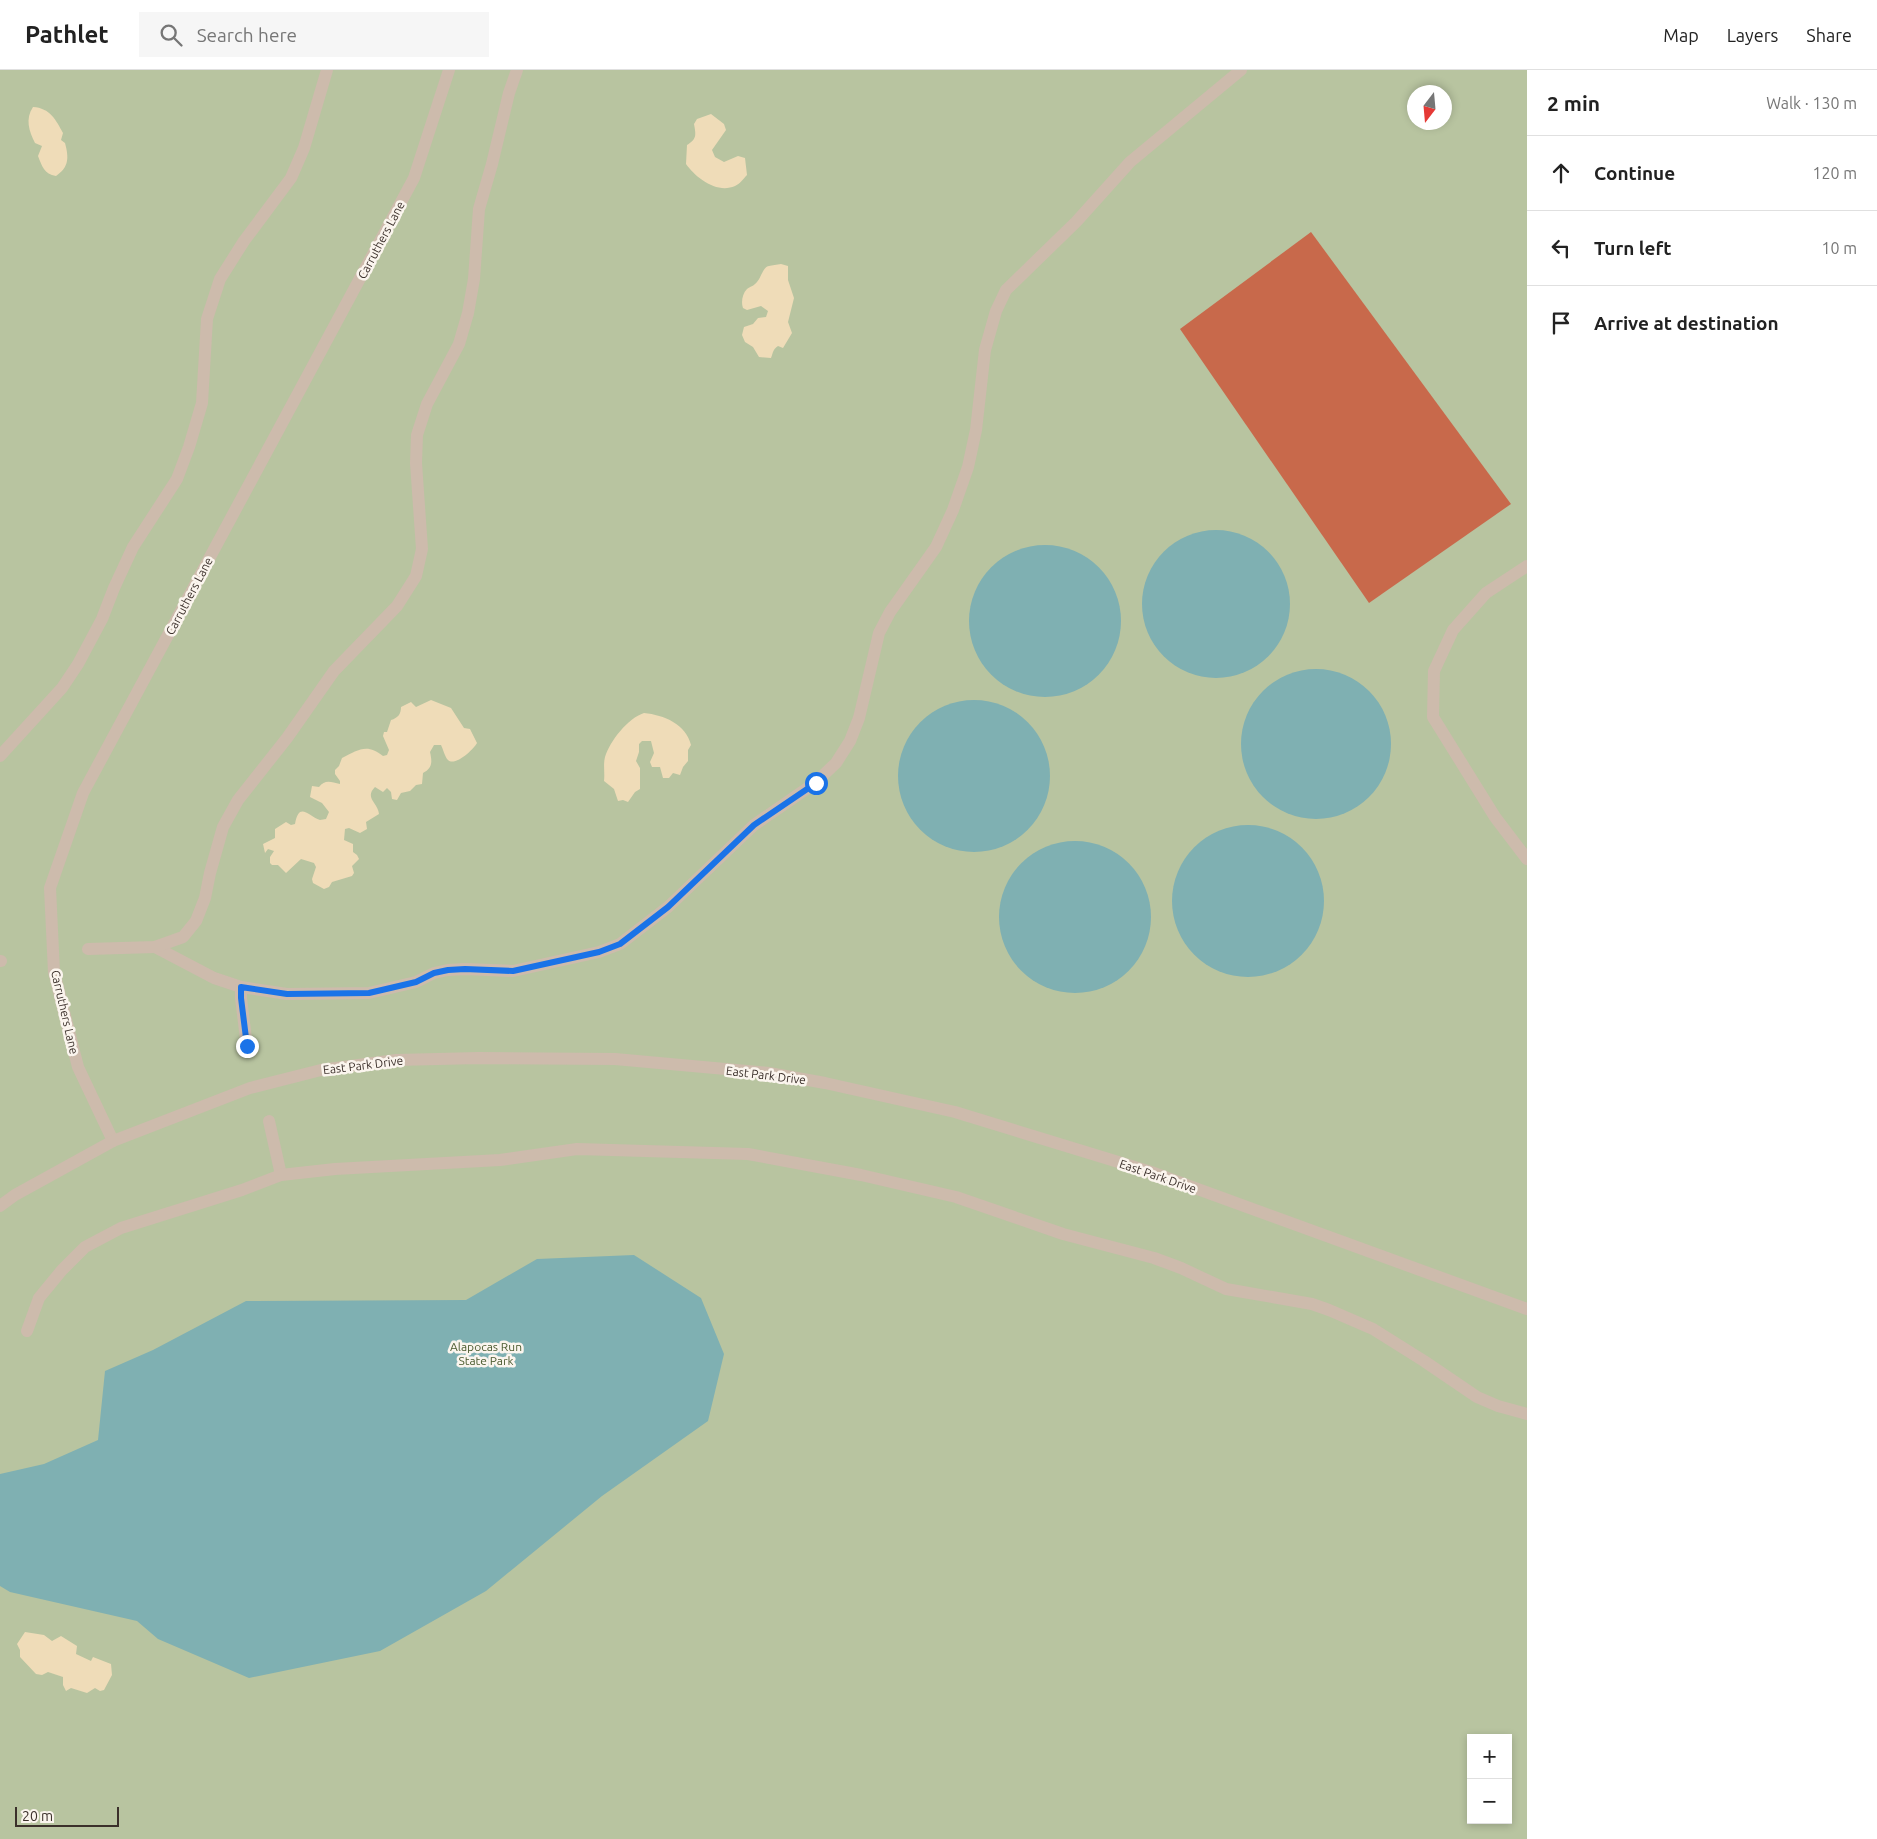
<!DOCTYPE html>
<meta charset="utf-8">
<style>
body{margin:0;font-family:Ubuntu,sans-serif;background:#f6f6f6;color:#222}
.controls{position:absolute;right:15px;bottom:15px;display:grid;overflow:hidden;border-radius:0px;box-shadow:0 2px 8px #0003}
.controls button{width:45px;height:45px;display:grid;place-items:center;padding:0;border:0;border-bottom:1px solid #e0e0e0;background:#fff;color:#222;font:25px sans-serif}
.compass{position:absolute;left:1407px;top:15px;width:45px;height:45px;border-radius:50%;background:#fff;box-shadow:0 2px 8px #0003;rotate:196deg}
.scale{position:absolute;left:15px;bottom:12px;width:104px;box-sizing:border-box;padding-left:5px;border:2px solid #3b302b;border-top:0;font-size:14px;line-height:18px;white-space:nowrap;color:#3b302b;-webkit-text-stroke:4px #fbf5ee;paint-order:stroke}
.stop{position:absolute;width:15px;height:15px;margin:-11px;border:4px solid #1a73e8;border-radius:50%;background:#fff}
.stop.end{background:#1a73e8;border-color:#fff;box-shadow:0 1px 5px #0008}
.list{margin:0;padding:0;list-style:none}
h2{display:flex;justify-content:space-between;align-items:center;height:65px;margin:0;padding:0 20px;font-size:21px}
h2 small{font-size:16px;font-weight:400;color:#767676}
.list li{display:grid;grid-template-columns:32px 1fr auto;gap:15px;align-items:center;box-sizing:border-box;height:75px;padding:0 20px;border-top:1px solid #e0e0e0}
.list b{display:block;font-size:19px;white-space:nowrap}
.list em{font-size:16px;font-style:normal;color:#767676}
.icon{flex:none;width:28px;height:28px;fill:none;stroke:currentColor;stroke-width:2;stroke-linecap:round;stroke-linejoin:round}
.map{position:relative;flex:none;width:1527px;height:1769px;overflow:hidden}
header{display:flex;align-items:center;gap:30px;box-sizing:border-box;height:70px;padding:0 25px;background:#fff;border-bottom:1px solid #e0e0e0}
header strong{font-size:24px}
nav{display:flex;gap:28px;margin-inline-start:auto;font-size:18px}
.search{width:350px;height:45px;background:#f6f6f6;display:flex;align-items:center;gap:12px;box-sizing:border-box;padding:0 18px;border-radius:0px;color:#767676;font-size:19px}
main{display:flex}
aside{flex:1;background:#fff}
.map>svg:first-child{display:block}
</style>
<header>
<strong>Pathlet</strong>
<div class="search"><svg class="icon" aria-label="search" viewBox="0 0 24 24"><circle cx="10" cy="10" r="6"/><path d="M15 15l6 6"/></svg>Search here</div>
<nav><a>Map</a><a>Layers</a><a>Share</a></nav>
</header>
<main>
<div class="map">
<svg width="1527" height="1769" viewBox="0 0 1527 1769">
<rect width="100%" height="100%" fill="#f4ebe1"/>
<path fill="#b8c4a0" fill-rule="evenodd" d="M0,0H1527V1769H0ZM1414,22H1444V52H1414ZM1471,1668H1508V1750H1471Z"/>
<g fill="#efdcb8">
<path d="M33,37C50,38 56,50 63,63L61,70L65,73C69,88 69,97 56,106C44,104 42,96 38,86L42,76L35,73C29,61 25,49 33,37Z"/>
<path d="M711,44L724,54L726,60L712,80L715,87L724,92L738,86L745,88L747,105C743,109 740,114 735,116C717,124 696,108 686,94L687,75C697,69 696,65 694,54L697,49Z"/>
<path d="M781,194L788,196V210L794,228L788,252L792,263L783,278L778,276C773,279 773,283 771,288L759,287L753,277L745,272L742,265L744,257L753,254L758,248L766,247L768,241L761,236L747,240L743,238C741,233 742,224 747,219C751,216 754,216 757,212C761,208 763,197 769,196C772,195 777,195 781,194Z"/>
<path d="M431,630L451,638L464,658L470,659L477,673C474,679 455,697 448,690C445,687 443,679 441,675H434L430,682C432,691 433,698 423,703L422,714L416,715L410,721L401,723L397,730L392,729L391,722L387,718L383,722L375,717C364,728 378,733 379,744L366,752L367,759L360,763L349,758L345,759L344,770L353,774V782L357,785L359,789L352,796L354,803L352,806L332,812L329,817L324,819L313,813L312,809L316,797L314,793L301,789L286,803L278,795H272L270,793V787L274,781L268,779L265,783L263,774L275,768V759L286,752L291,755L295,754C299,731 308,746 320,750L326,749L329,742L322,733L310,727L312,716L319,717C325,709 331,712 340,714V711L335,704V700L339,696L342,688C358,680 367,673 383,686L387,685L389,680L383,666L384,662H387L391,650C398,648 401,644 401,637L411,632L416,637Z"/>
<path d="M644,643C664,645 686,654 691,675L688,680V691L683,697L680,705L673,703L669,708H663L660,697H652L650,692L654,683L651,671H642L639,674V682L636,691L640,698V719L635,722L628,732L623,730L618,731L614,719L604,711C605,703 603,694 605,687C610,671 628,648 644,643Z"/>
<polygon points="25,1562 44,1565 52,1571 61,1566 77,1576 76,1584 91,1591 93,1587 111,1594 112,1605 104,1620 100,1621 95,1618 87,1623 71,1618 66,1621 63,1615 63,1607 48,1602 42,1605 36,1604 20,1587 20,1580 17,1574"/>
</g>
<g fill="#7fb0b2">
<circle cx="1216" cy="534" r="74"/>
<circle cx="1045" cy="551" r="76"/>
<circle cx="1316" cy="674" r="75"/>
<circle cx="974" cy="706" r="76"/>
<circle cx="1248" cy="831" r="76"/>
<circle cx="1075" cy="847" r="76"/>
<polygon points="634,1185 701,1228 724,1284 708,1351 602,1426 486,1521 380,1581 249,1608 158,1569 137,1551 10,1522 0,1516 0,1404 44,1394 98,1370 105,1301 153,1280 246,1231 466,1230 537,1189"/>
</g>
<polygon fill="#c8694b" points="1311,162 1511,434 1369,533 1180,259"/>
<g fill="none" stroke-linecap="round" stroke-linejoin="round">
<g stroke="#cdbbac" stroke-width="12">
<polyline points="1527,496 1486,523 1453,560 1434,601 1433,647 1495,747 1527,789"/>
<polyline points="0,686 62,618 78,594 102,549 114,518 133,477 177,409 189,377 202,333 207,249 220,209 244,171 291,108 304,78 327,0"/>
<polyline points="155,877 214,908 241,917 287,924 369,923 416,912 434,903 448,900 465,899 513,901 599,882 620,874 668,837 754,755 815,713 836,693 850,671 859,648 879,563 890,542 936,477 953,440 968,397 976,360 985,280 996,241 1006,220 1076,152 1130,92 1241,0"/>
<polyline points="88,879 155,877 183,867 196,851 205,828 210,803 223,757 238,730 287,668 334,601 397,536 416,506 422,479 416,393 417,365 427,334 459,274 468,243 474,209 479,139 492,94 509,23 517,0"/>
<polyline points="0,891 1,891"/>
<polyline points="241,917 241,928 247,977"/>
<polyline points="269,1051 281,1105"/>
<polyline points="27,1261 39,1228 62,1200 85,1177 121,1158 242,1120 281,1105 335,1099 500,1090 577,1079 748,1084 861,1105 956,1127 1063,1164 1154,1188 1181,1198 1226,1219 1312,1234 1329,1240 1373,1259 1424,1291 1477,1327 1498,1336 1527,1344"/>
</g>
<polyline stroke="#cdbbac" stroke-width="12" points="113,1071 78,997 54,902 50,818 83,723 414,108 449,0"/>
<polyline stroke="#cdbbac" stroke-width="12" points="0,1136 15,1125 113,1071 250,1018 321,1000 396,990 479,988 615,989 769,1003 825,1013 955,1042 1151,1102 1527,1239"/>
</g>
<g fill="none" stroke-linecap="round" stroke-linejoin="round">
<polyline stroke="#1a73e8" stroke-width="6" points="247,976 241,928 241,917 287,924 369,923 416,912 434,903 448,900 465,899 513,901 599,882 620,874 668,837 754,755 816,713"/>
</g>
<g text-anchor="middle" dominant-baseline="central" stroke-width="5" stroke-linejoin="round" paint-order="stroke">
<g font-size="12" fill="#3b302b" stroke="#fbf5ee">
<text transform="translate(381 170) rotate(-62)">Carruthers Lane</text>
<text transform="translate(189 526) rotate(-62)">Carruthers Lane</text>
<text transform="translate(65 942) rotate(77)">Carruthers Lane</text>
<text transform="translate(363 995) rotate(-7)">East Park Drive</text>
<text transform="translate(766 1005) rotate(7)">East Park Drive</text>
<text transform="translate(1158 1106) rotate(19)">East Park Drive</text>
</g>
<g font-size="12" fill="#4a5a2e" stroke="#fbf5ee">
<text x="486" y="1276">Alapocas Run<tspan x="486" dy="14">State Park</tspan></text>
</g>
</g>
</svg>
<div class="controls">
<button>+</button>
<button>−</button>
</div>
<svg class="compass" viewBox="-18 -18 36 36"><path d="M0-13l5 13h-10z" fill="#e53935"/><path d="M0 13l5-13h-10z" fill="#767676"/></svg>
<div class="scale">20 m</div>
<div class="stop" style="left:816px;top:713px"></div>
<div class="stop end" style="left:247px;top:976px"></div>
</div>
<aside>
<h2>2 min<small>Walk · 130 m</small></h2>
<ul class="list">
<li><svg class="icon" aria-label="ahead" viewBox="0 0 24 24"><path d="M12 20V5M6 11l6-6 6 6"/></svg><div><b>Continue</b></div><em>120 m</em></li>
<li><svg class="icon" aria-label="left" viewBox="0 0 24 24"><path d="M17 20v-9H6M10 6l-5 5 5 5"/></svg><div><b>Turn left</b></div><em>10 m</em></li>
<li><svg class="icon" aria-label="arrive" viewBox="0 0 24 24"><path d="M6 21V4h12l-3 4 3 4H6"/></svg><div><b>Arrive at destination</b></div></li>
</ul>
</aside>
</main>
